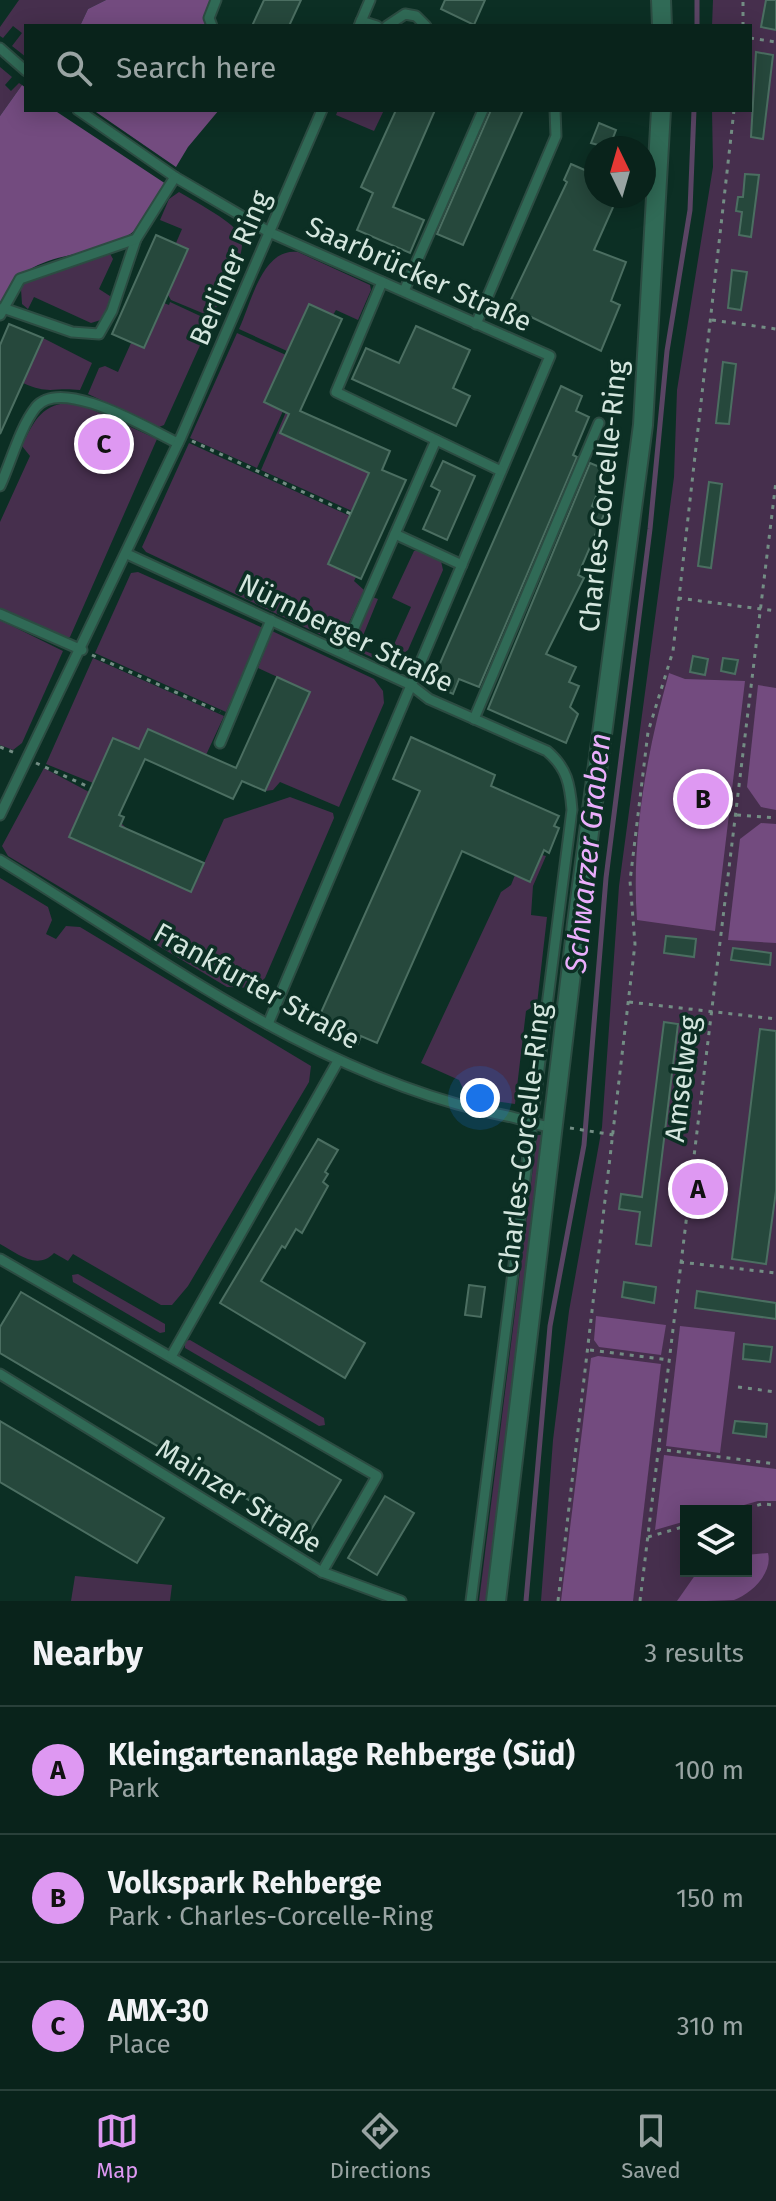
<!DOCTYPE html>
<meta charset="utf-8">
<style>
body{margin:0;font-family:"Fira Sans",sans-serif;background:#122b24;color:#f1f3f6}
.controls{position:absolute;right:24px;bottom:24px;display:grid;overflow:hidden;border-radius:0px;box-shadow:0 4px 20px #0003}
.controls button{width:72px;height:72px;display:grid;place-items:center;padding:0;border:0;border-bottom:2px solid #29403a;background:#09231b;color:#f1f3f6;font:40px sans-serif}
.compass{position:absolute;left:584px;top:136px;width:72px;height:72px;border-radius:50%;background:#09231b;box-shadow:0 4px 20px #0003;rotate:355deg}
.you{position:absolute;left:480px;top:1098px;width:28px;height:28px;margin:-20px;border:6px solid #fff;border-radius:50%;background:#1a73e8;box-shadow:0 0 0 12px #1a73e833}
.badge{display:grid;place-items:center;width:52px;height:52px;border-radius:50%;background:#de98f2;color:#111;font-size:26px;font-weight:700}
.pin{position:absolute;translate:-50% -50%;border:4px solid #fff;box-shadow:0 2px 8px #0006}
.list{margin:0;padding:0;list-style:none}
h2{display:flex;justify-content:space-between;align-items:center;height:104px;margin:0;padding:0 32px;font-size:34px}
h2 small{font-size:26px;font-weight:400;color:#99a4a3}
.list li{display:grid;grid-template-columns:52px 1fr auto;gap:24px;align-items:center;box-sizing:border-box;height:128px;padding:0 32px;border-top:2px solid #29403a}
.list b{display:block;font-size:30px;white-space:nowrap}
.list p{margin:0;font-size:26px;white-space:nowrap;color:#99a4a3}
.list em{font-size:26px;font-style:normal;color:#99a4a3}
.icon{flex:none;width:44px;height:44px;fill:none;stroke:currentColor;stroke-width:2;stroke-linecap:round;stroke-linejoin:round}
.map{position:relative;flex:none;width:776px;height:1601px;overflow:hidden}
.search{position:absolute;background:#09231b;box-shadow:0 4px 20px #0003;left:24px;right:24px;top:24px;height:88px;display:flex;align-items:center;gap:20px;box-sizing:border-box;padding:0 28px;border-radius:0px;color:#99a4a3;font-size:30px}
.sheet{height:488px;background:#09231b}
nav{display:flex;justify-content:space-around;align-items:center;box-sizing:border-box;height:112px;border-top:2px solid #29403a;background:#09231b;font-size:22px;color:#99a4a3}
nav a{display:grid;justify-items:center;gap:4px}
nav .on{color:#de98f2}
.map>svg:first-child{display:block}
</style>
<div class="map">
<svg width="776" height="1601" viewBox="0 0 776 1601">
<rect width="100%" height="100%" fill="#0c2f24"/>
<g fill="#462f4d" fill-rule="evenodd">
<polygon points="19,0 106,0 88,9 80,26 26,26 26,57 12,46 22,33 13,26 3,38 0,36 0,27"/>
<path d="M713,0H776V1601H541L553,1440L569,1311L602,1127L619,886L674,477L677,390L713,167L712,110H750V26H712ZM686,1511H746V1571H686Z"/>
<polygon points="0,67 12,77 5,85 11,91 19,83 22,85 0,116"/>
<polygon points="338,110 384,110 374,131 336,115"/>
<path d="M179,192C263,241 251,232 212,317L171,300L168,295L188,249L176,243L182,229L160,220L169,199Z"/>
<polygon points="109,252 113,259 99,289 113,298 104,319 91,323 34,297 28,309 22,304 21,289 26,281"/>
<path d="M298,252L370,285L371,290L358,320L336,310L333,315L309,304L287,351L239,329C251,304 262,247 298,252Z"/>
<polygon points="170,302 211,321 164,425 159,427 88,394 99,368 105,366 118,372 131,343 144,348 164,303 169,305"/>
<polygon points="237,333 286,355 264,402 283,411 257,468 190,438"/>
<path d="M43,338L92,363L80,390C52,387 50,395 23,383Z"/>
<path d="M78,403L157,439L70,637H63L0,608V522L30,456L22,446C35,418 44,401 78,403Z"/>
<polygon points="286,412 369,473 352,511 261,470"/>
<polygon points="189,443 350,516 328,564 356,577 354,581 364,590 342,638 334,641 146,552 142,547"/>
<polygon points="419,550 441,561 443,570 408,650 391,662 382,662 354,649 352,641 372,597 378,599 358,648 387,660 411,607 392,598 414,551"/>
<polygon points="138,572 263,628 226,712 95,653 131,573"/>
<polygon points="0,620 63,651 22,743 13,750 0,745"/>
<polygon points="272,631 374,679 383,691 384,703 339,807 280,782 273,790 265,791 310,692 258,668"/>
<polygon points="93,658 224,716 206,755 148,729 139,749 113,738 93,783 46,764"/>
<polygon points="44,768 89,792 69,837 102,852 121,823 191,892 224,819 290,797 333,813 334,818 265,978 254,988 227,987 8,856 2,846"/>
<polygon points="542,855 546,856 533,886 531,915 547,917 537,1004 526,1011 515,1104 480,1099 464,1091 459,1080 421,1063 501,892 511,885 515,875 531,882"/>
<path d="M0,878L48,907L52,920L46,934L56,939L66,926L80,927L311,1066L309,1082L188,1286L172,1305H161L73,1254L68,1261L54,1253C37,1271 17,1253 0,1244Z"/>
<polygon points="537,1135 543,1135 487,1601 479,1601"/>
<polygon points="78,1274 165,1324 165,1332 160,1333 73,1282 72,1275"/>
<polygon points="190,1340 324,1418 325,1425 319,1426 185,1348 185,1341"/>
<polygon points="75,1576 172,1585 170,1601 71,1601"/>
</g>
<g fill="#734b7f">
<polygon points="106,0 211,0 205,16 206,26 80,26 88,9"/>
<path d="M22,85L26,88V110H54L166,184C156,199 147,220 134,231C92,265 30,242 0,303V116Z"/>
<polygon points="93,110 219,110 188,147 176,167"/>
<path d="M669,673L685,679L745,681L715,931L637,920C631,839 647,751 669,673Z"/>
<polygon points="758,685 776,688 776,810 761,807 747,787"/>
<polygon points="761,823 776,824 776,943 728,940 740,839"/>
<polygon points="596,1316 666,1325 661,1355 599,1347 594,1340"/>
<polygon points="680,1326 735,1332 720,1453 666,1446"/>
<polygon points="598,1356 661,1364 633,1601 561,1601 591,1358"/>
<polygon points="664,1455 776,1469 776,1501 758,1501 723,1511 686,1511 686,1521 655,1530"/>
<path d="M768,1553C773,1573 752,1593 734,1600C720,1601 692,1601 677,1601L698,1571H746V1555Z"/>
</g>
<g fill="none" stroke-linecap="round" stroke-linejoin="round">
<g stroke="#5a4564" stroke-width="5">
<polyline points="697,26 697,0"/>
<polyline points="526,1601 550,1326 584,1145 606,878 650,529 667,351 690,210 694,110"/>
</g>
</g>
<g fill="#26483c" stroke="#4b6e61" stroke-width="2">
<polygon points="264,0 301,0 289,26 252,26"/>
<polygon points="445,0 485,0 474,25 441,9"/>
<polygon points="766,0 776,0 776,30 761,27"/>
<polygon points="756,52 773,55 763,139 751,137"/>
<polygon points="396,110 435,110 393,207 424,220 410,253 357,230 373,193 361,187"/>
<polygon points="491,110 523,110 463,245 437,234"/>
<polygon points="599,123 616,130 609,148 591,143"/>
<polygon points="571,164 596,175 596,196 618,196 594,250 626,262 611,301 620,305 601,351 525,314 524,317 506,310 567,182 564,180"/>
<polygon points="745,174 759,175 751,237 739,235 742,212 736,211 738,197 743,197"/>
<polygon points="156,235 188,249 144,348 112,334"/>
<polygon points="732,270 747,272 741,310 728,308"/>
<polygon points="309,304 342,319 300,411 390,451 382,470 406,480 361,579 328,564 369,473 280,433 289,414 264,402"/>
<polygon points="9,324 43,338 0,434 0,345"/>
<polygon points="416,326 470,350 453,388 470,396 456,426 352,379 366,348 399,363"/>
<polygon points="723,362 736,364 729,424 716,423"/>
<polygon points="561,386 582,396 576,411 589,417 573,455 577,457 479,687 459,679 453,694 431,684"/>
<polygon points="443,461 475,476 447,540 423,529 440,491 431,486"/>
<polygon points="590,463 607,470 592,506 605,512 578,575 584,578 546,654 576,667 569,682 579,686 570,707 578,714 566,743 488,709"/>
<polygon points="709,482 722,484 711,568 698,566"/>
<polygon points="693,656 708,659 705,675 690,672"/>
<polygon points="723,658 738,660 735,674 721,671"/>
<polygon points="277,677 310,692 265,791 242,781 233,799 145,759 119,815 124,817 120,826 204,863 191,892 69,837 113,738 139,749 148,729 236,768"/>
<polygon points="411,737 495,775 491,786 559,816 554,826 559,828 549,853 544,850 530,882 462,851 377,1043 361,1036 358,1044 345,1038 349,1030 319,1017 420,791 393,779"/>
<polygon points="666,936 696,939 694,957 664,953"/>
<polygon points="733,948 771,953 770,965 731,960"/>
<polygon points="664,1022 678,1024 651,1246 636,1244 640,1212 619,1209 621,1194 642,1197"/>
<polygon points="760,1029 776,1031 776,1191 766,1264 732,1259"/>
<polygon points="318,1139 338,1150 325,1172 328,1174 323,1182 328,1186 302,1233 296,1229 285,1248 282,1246 261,1281 365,1343 345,1378 220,1303"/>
<polygon points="624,1282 656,1287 654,1303 622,1297"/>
<polygon points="469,1285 485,1287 481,1317 465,1315"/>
<polygon points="697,1291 776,1303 776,1319 695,1308"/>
<polygon points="21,1292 341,1480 308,1535 0,1353 0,1327"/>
<polygon points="744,1344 772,1347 770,1362 743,1359"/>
<polygon points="0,1421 164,1518 137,1563 0,1482"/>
<polygon points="735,1421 767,1424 766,1437 733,1433"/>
<polygon points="385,1496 414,1513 377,1575 348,1558"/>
</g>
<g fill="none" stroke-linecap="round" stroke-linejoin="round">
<defs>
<g id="service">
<polyline points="361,21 377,26"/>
<polyline points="212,26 209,18 216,0"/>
<polyline points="359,26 370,0"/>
<polyline points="387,26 405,14 416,16 426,26"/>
<polyline points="0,48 26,71"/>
<polyline points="78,110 175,177 269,232 550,356 268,1024"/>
<polyline points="382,282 336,392 501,471"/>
<polyline points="404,291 483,110"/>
<polyline points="3,308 72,332 99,334 112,311 136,239"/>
<polyline points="0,315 20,279 136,239 175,177"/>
<polyline points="476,324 556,136 555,110"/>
<path d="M0,486C11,462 20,427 36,407C62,376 148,429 178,443"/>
<polyline points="395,534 462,565"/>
<path d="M127,554L411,685L429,699L547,751C567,768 570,784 572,810L471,1601"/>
<polyline points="0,614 82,650"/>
<polyline points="343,653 436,440"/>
<polyline points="474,719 599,423"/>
<polyline points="220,743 271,620"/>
<polyline points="0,815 181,437 322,110"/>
<path d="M0,860C159,957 322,1080 507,1116C523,1119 539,1127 554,1127"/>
<polyline points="0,1259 377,1476 322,1572"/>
<polyline points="172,1355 338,1061"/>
<polyline points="0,1374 322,1572 401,1601"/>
</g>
<g id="minor">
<polyline points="661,0 662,26"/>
<polyline points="496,1601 577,923 643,425 661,110"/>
</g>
</defs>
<use href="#service" stroke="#2c4c42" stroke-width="13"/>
<use href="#minor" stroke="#2c4c42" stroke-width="22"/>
<g stroke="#738d84" stroke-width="3" stroke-dasharray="4 6" stroke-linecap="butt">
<polyline points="743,26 743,0"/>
<polyline points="750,38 776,42"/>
<polyline points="712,320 776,329"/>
<polyline points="192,441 351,514"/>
<polyline points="678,598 776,611"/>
<polyline points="92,655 220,712"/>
<polyline points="0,747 15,753"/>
<polyline points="36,763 91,788"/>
<polyline points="737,815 776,818"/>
<polyline points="629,1002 776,1019"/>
<polyline points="570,1128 614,1135"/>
<polyline points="680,1262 776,1273"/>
<polyline points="590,1350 669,1360"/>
<polyline points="738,1387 776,1392"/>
<polyline points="657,1449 776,1464"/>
<polyline points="738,1511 762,1504 776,1505"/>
<polyline points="648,1537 686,1526"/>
<polyline points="558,1601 635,944 630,881 648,732 673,651 734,110"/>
<polyline points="640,1601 776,481"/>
</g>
<use href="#service" stroke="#306a56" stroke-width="9"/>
<use href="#minor" stroke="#306a56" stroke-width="18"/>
</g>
<g text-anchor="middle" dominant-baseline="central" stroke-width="7" stroke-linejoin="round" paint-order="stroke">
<g font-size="28" fill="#d4e6de" stroke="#0c2f24">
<text transform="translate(230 268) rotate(-67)">Berliner Ring</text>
<text transform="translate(419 274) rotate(24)">Saarbrücker Straße</text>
<text transform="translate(603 496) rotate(-84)">Charles-Corcelle-Ring</text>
<text transform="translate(346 633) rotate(26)">Nürnberger Straße</text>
<text transform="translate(257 986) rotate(29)">Frankfurter Straße</text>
<text transform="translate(682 1079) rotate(-83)">Amselweg</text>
<text transform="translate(524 1139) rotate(-83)">Charles-Corcelle-Ring</text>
<text transform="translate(239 1496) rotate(32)">Mainzer Straße</text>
</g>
<g font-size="30" font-style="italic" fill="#eaaefc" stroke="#0c2f24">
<text transform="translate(588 853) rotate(-84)">Schwarzer Graben</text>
</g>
</g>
</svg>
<div class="controls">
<button><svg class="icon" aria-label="layers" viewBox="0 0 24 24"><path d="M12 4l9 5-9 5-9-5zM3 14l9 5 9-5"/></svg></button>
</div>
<svg class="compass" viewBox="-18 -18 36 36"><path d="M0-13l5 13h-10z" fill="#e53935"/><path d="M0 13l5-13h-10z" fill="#99a4a3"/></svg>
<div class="you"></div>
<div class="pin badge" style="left:698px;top:1189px">A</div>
<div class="pin badge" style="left:703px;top:799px">B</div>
<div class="pin badge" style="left:104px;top:444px">C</div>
<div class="search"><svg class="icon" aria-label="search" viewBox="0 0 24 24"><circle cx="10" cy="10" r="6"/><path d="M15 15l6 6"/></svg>Search here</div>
</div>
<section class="sheet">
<h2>Nearby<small>3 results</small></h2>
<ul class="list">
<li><span class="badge">A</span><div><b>Kleingartenanlage Rehberge (Süd)</b><p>Park</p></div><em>100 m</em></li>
<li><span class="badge">B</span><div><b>Volkspark Rehberge</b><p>Park · Charles-Corcelle-Ring</p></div><em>150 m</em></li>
<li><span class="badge">C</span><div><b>AMX-30</b><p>Place</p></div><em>310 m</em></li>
</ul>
</section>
<nav>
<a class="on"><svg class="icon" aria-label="map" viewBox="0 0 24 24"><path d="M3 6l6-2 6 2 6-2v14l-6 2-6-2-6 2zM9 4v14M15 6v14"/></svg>Map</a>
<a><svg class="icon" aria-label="directions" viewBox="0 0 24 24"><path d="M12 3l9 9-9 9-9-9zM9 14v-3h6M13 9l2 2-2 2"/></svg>Directions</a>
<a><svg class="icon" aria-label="saved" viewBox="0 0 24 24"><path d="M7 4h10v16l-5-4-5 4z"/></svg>Saved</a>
</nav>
